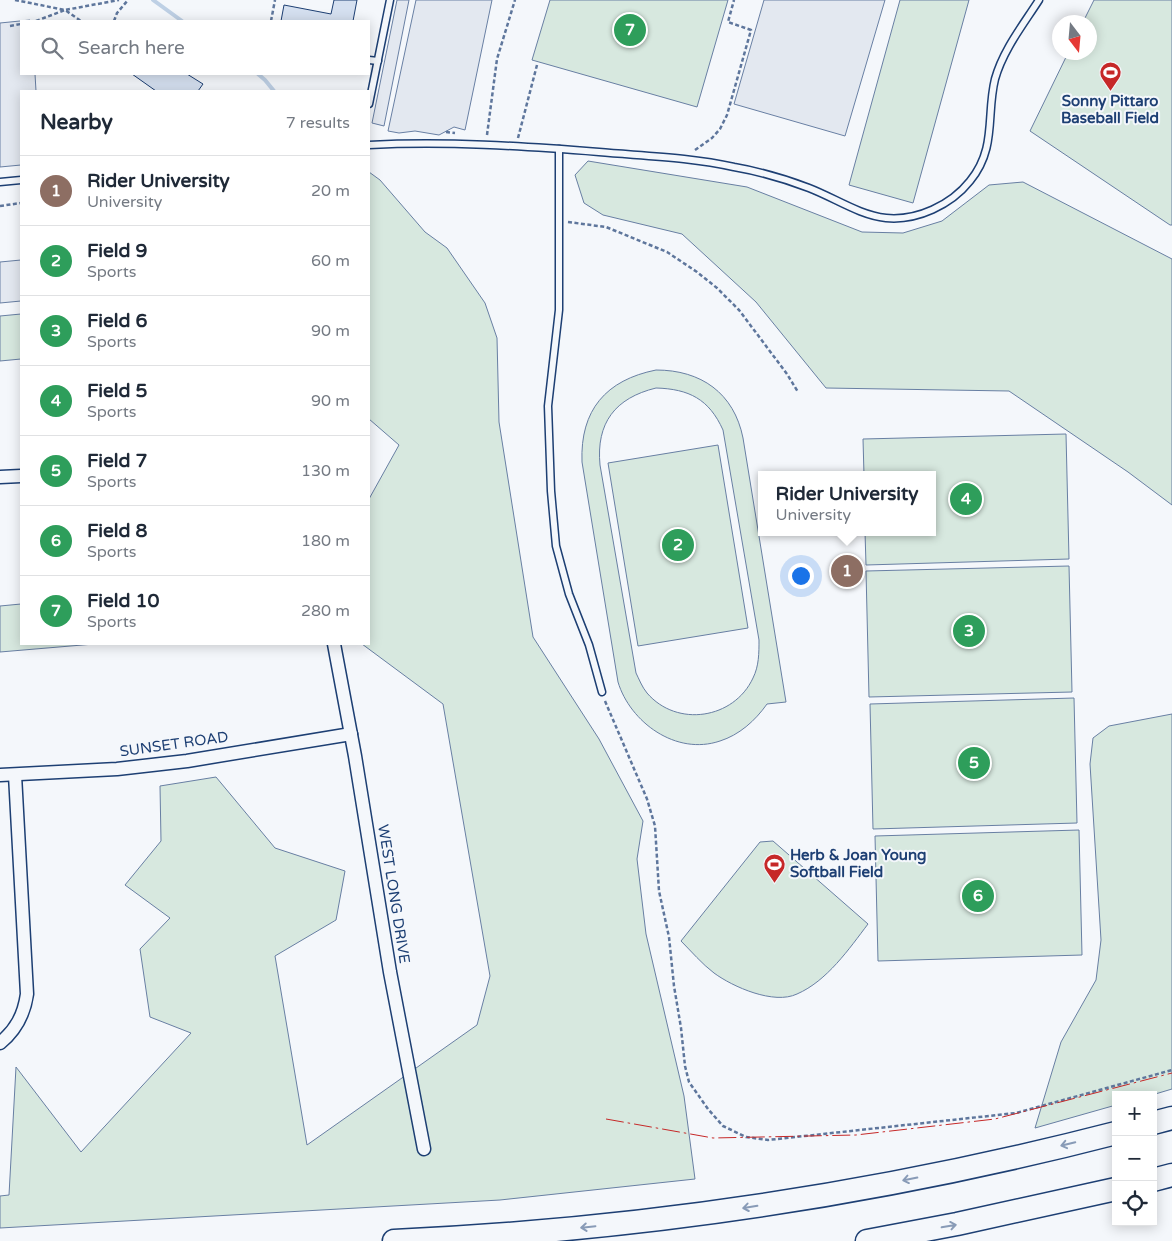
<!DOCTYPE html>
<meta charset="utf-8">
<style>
body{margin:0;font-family:"Varela Round",sans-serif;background:#f2f2f3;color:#1f2937}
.controls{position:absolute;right:15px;bottom:15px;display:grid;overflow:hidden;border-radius:0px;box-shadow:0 2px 12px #0003}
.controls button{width:45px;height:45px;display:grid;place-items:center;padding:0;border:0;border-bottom:1px solid #e0e1e3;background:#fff;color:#1f2937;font:25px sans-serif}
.compass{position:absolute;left:1052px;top:15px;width:45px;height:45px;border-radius:50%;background:#fff;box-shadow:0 2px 12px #0003;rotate:164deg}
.you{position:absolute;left:800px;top:575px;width:18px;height:18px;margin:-12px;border:4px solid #fff;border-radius:50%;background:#1a73e8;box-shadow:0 0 0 8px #1a73e833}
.badge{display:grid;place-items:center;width:32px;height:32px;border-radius:50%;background:#c62828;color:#fff;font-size:16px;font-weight:700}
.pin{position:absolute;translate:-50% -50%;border:2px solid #fff;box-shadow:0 1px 5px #0006}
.popup{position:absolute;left:758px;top:471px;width:178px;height:65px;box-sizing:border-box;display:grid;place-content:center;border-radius:0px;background:#fff;filter:drop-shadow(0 1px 4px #0005);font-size:16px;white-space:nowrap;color:#747a83}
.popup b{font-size:19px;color:#1f2937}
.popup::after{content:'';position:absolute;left:50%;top:100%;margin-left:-10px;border:10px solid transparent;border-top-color:#fff}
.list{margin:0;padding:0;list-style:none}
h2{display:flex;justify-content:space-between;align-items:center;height:65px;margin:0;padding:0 20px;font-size:21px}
h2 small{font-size:16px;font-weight:400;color:#747a83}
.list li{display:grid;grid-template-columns:32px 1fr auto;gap:15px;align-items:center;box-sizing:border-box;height:70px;padding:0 20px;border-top:1px solid #e0e1e3}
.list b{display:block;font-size:19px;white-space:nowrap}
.list p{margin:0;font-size:16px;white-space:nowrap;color:#747a83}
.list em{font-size:16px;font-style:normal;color:#747a83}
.icon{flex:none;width:28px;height:28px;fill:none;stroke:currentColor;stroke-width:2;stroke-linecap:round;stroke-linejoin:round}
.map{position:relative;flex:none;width:1172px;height:1241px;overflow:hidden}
.search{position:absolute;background:#fff;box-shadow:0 2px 12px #0003;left:20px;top:20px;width:350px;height:55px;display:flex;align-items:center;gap:12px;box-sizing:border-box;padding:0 18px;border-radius:0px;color:#747a83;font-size:19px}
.panel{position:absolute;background:#fff;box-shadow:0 2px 12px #0003;left:20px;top:90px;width:350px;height:555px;border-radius:0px}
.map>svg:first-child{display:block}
</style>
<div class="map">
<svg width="1172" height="1241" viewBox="0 0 1172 1241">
<rect width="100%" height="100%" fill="#f4f7fb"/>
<g fill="#d7e8df" stroke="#687fa3" fill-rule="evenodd">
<polygon points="550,0 728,0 697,107 532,60"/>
<polygon points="900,0 969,0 913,203 849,185"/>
<polygon points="1094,0 1172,0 1172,225 1170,225 1030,131 1068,53 1090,52 1090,22 1083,22"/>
<polygon points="588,161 747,187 862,232 903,233 942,221 989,185 1023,182 1172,259 1172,505 1128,472 1009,391 826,388 756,302 682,234 603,215 584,203 575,175"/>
<polygon points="369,172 380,180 425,232 447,248 485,303 497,338 499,422 533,637 599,739 643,821 637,859 646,934 684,1096 695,1179 500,1200 0,1228 0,1196 9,1195 16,1067 81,1152 191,1033 150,1017 140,949 170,918 125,885 161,841 160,786 216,777 275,848 345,871 336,920 275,956 307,1145 477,1025 490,976 443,704 362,644 369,644 369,499 399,445 369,419"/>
<polygon points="21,314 21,359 0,361 0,316"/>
<path d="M656,370C701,370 734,393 743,438L786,702L767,704C755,721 739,735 720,741C676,756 630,722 618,682L582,462C580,410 606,380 656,370ZM656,388C689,389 709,399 723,430L759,640C759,653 759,666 753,678C734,719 677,728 647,693C642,687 639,679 636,673L600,465C596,423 615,398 656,388Z"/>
<polygon points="1066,434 1069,559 866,565 865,532 932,532 932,475 864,475 863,439"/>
<polygon points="718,445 748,628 638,646 608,463"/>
<polygon points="1069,566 1072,692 869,697 866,571"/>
<polygon points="21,604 21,644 94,644 0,652 0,606"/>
<polygon points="1074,698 1077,823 873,829 870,704"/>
<polygon points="1172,714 1172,1089 1152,1095 1116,1095 1116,1105 1035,1128 1061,1042 1096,980 1101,940 1090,764 1093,738 1109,726"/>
<polygon points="1079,830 1082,955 878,961 875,836"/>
<path d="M773,841L868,924C849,949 827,981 797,994C774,1005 733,987 714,973C702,964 691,951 681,941L760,842Z"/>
</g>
<g fill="#e3e8f0" stroke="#687fa3">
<polygon points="397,0 409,0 384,126 372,123"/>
<polygon points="416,0 492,0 465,130 454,127 439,135 415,131 399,133 388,131"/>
<polygon points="764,0 885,0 845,136 734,104"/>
<polygon points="30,20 30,21 21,21 21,74 35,74 36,91 21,91 21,165 0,167 0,23"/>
<polygon points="21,260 21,301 0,303 0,262"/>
</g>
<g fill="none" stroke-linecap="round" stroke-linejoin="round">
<g stroke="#bed0e5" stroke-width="4">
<polyline points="153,0 182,21"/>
<polyline points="258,74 265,80 274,91"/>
</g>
</g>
<g fill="#d5e0f0" stroke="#1d3f73">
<polygon points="334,0 357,0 353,21 281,21 284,5 331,14"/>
<polygon points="132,74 187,74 203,84 198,91 156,91"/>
</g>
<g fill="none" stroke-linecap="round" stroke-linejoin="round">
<defs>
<g id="lane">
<polyline points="369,60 378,61"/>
<polyline points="369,104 390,0"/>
<path d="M369,145C446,141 522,146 599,152C644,156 690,157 734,167C757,171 788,180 809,188C835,198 859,215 886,218C917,221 951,205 970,181C997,148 986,115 995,79C1003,50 1023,25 1039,0"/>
<polyline points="559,149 559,310 548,406 551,491 556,546 569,594 589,645 602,692"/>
<polyline points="0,182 21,180"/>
</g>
<g id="street">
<polyline points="0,477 21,476"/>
<polyline points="334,644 355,756 390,972 424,1149"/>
<polyline points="0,775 117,769 187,761 351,734"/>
<path d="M0,1043C16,1030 24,1015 27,994L15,775"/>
</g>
<g id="highway">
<polyline points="1153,1123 1172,1118"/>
<polyline points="1153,1180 1172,1175"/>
<path d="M394,1241C637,1230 880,1194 1116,1133"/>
<polyline points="867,1241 957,1224 1116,1189"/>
</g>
</defs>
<use href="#lane" stroke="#1d3f73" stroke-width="9"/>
<use href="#street" stroke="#1d3f73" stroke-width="15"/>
<use href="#highway" stroke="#1d3f73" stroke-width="25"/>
<g stroke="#5e769c" stroke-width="2.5" stroke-dasharray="4 2.5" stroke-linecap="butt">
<polyline points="15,0 65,10 119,0"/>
<polyline points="36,21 65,10 81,21"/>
<polyline points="114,21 117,13 128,0"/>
<polyline points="271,21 275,0"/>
<polyline points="10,26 21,24"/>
<polyline points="446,132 455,133"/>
<polyline points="487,135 497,59 515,0"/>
<polyline points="518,138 537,65"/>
<polyline points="695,150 712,138 720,129 727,115 751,30 728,22 734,0"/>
<polyline points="0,206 21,203"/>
<polyline points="568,222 606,227 667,252 697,272 717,288 739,310 787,374 798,392"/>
<polyline points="605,701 647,799 655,826 659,891 669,937 674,986 681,1028 685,1066 689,1082 708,1109 723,1126 746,1137 768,1140 1016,1113 1172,1070"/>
</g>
<use href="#lane" stroke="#f4f7fb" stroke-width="6"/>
<use href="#street" stroke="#f4f7fb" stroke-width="12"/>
<use href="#highway" stroke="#f4f7fb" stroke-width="22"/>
<polyline stroke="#c62828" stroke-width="1" stroke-dasharray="18 4 2.5 4" stroke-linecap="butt" points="606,1119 713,1138 856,1135 995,1119 1172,1073"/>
</g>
<defs><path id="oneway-shaft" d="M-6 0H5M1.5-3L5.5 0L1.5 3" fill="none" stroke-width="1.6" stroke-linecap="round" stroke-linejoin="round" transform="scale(1.25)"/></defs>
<g stroke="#889bb7">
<use href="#oneway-shaft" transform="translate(1068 1144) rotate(166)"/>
<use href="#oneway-shaft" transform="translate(910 1179) rotate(169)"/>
<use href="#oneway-shaft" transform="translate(750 1207) rotate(171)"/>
<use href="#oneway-shaft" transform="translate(949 1226) rotate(-10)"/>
<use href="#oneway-shaft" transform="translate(588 1227) rotate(174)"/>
</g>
<defs>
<symbol id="stadium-pin" viewBox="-11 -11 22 30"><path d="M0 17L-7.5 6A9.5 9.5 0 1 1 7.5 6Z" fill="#c62828" stroke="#f4f7fb"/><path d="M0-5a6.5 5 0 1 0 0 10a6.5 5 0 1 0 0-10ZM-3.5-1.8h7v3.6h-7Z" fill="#fff"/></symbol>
</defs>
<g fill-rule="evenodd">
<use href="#stadium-pin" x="1098" y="60" width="25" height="34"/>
<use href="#stadium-pin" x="762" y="852" width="25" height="34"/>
</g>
<g text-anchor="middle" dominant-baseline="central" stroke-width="4" stroke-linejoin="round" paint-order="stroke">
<g font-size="15" font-weight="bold" fill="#1d3f73" stroke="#f4f7fb">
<text x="1110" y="101">Sonny Pittaro<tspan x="1110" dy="17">Baseball Field</tspan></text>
<text x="790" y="855" text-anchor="start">Herb &amp; Joan Young<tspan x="790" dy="17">Softball Field</tspan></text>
</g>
<g font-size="15" fill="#1d3f73" stroke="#f4f7fb">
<text transform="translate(174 744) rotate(-8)">SUNSET ROAD</text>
<text transform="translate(394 894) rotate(81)">WEST LONG DRIVE</text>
</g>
</g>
</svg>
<div class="controls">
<button>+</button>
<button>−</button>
<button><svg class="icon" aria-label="locate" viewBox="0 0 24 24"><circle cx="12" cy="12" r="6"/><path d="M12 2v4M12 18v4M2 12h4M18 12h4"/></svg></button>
</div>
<svg class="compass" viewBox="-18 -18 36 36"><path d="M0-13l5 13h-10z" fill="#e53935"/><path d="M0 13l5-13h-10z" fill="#747a83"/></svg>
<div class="you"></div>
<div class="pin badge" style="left:847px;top:571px;background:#8d6e63">1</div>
<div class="popup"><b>Rider University</b>University</div>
<div class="pin badge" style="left:678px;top:545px;background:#2e9e5b">2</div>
<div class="pin badge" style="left:969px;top:631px;background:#2e9e5b">3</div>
<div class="pin badge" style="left:966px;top:499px;background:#2e9e5b">4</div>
<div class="pin badge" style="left:974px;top:763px;background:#2e9e5b">5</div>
<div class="pin badge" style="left:978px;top:896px;background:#2e9e5b">6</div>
<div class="pin badge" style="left:630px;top:30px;background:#2e9e5b">7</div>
<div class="search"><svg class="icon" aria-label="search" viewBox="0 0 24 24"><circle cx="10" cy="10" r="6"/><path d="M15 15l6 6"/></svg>Search here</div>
<section class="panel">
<h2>Nearby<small>7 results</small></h2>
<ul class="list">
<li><span class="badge" style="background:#8d6e63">1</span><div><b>Rider University</b><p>University</p></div><em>20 m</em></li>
<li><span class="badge" style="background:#2e9e5b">2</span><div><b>Field 9</b><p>Sports</p></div><em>60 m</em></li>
<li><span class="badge" style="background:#2e9e5b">3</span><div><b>Field 6</b><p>Sports</p></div><em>90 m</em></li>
<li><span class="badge" style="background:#2e9e5b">4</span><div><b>Field 5</b><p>Sports</p></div><em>90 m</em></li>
<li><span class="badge" style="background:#2e9e5b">5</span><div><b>Field 7</b><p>Sports</p></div><em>130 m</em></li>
<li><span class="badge" style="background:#2e9e5b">6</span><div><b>Field 8</b><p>Sports</p></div><em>180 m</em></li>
<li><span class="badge" style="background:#2e9e5b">7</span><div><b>Field 10</b><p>Sports</p></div><em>280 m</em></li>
</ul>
</section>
</div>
